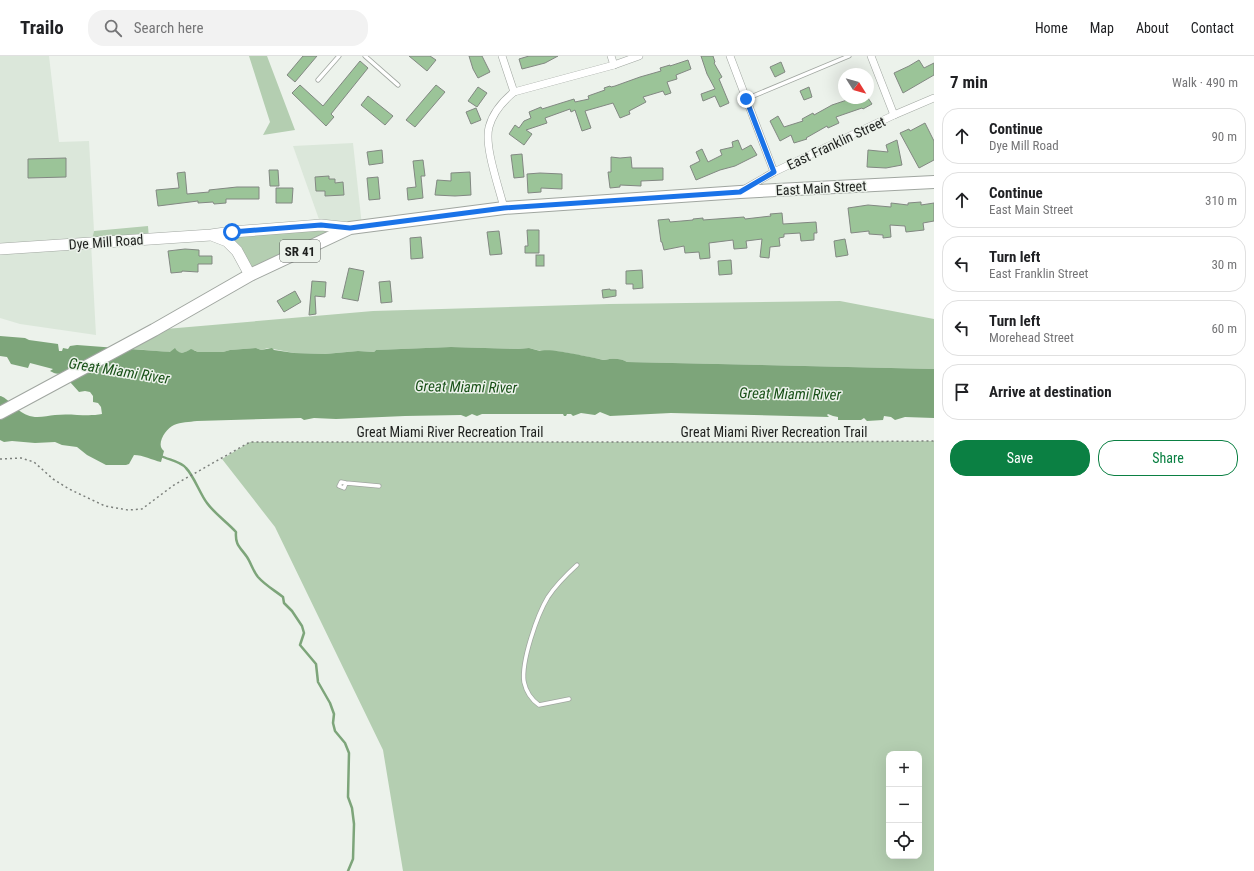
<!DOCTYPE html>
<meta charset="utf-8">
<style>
body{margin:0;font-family:"Roboto Condensed",sans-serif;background:#f2f2f2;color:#202124}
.controls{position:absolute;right:12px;bottom:12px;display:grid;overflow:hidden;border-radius:8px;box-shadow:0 4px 16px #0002}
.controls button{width:36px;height:36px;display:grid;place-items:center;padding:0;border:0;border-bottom:1px solid #e0e0e0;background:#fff;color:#202124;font:20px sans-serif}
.compass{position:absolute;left:838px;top:12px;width:36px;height:36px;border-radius:50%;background:#fff;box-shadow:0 4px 16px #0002;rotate:127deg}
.stop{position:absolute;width:12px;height:12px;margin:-9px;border:3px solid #1a73e8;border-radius:50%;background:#fff}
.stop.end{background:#1a73e8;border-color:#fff;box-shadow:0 1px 4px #0008}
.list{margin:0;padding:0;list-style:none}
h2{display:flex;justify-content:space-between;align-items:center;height:52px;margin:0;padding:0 16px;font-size:17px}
h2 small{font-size:13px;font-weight:400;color:#757577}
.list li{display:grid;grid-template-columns:26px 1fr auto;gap:12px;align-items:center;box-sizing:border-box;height:56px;margin:0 8px 8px;padding:0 8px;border:1px solid #e0e0e0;border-radius:16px}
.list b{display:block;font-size:15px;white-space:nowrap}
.list p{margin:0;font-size:13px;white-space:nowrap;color:#757577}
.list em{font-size:13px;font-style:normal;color:#757577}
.actions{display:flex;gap:8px;padding:12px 16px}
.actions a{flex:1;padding:9px 0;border:1px solid #0b8043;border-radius:16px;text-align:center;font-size:14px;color:#0b8043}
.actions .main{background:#0b8043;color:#fff}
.icon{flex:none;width:22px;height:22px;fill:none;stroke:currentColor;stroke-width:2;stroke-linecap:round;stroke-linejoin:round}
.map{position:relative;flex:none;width:934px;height:815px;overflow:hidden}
header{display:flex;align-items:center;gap:24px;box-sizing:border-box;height:56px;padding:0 20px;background:#fff;border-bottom:1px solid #e0e0e0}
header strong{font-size:19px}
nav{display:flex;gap:22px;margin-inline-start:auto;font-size:14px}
.search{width:280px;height:36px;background:#f2f2f2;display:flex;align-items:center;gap:10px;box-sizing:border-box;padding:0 14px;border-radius:16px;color:#757577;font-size:15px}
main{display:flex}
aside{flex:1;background:#fff}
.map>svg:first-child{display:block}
</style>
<header>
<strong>Trailo</strong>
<div class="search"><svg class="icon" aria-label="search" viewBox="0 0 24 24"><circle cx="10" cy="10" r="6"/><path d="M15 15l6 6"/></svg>Search here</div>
<nav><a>Home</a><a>Map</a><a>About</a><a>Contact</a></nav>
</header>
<main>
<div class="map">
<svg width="934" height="815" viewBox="0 0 934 815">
<rect width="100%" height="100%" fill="#ecf2eb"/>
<g fill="#dbe7da">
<polygon points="0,0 49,0 59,86 89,85 94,175 91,187 96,279 20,268 0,262"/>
<polygon points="353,87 362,170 321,169 293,90"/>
</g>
<g fill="#b4ceb1" fill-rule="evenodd">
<polygon points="249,0 267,0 295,74 263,79 270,66"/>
<polygon points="148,170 149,183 91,187 94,175"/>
<polygon points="350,172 250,219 227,185 232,176"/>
<path d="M840,245L934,263V313L627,306C621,302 612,302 605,304L557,295H541L529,292L518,293L451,291L376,294L374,296L358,295L325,298L294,297L268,292L261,294L256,292L230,294L223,296H198L194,294L180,297L121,292L154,274L373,255L609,248Z"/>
<path d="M934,385V815H403L383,694L275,471L222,403L250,386H811ZM889,698H919V800H889Z"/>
</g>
<path fill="#7da57a" d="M0,280L25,282L29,284L58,288L59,295H62L63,292L68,293L70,290L77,289L170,296L175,292C179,299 185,297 191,293L198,296H223L230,294L256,292L261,294L272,292L274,294L294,297L325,298L358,295L374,296L376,294L451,291L518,293L529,292L540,295C549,291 593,302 605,304C612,302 621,302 627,306L934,313V362L905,361L895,364L891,361L884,360L883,364L867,365L864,362L861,364H838V361L833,360L828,358L827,359L829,361L671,357L610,360L600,356L595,359L581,357L573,360L571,358H567L566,360H564L563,358H482L477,360L472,358L466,361L461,359L405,360L336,363L314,362L304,364L301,362L197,365C189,366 181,366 174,369C166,372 155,389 164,395L161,406C152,404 143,399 134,399L129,408L126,409H106L87,399L77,391L62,389L55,386L35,387L12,385L4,386L0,384V340C7,341 18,356 27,359C36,363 46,360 55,359C71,357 87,361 102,358L101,351L98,347L93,346V340L90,336L85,335L79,336L62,317C57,319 54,317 50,315L53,313L30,307L28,312L11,308L7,301L0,300Z"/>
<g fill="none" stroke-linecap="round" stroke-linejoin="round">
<path stroke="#7da57a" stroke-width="2.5" d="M161,400C169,404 180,405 186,412C194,420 200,438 207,447C215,458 227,466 236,476C235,489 240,491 247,501C251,507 253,515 258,521C265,529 274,534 283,541L284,547L292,555L302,570L304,577L300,589L316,608L318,626L330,647L334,658L333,667L335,675L345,687L349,697L348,741L352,752L354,768L353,803L348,815"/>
</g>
<g fill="#9bc498" stroke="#828882">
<polygon points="303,0 317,0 295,26 287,19"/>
<polygon points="409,0 430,0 436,4 427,15"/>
<polygon points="469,0 482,0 490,16 478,22 473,13"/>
<polygon points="529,0 558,0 545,7 522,13 519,3"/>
<polygon points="701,0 713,0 715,6 714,7 722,21 719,23 729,47 720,51 715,40 703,45 701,38 715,33 707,18"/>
<polygon points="688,4 691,13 676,19 677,23 667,26 671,37 665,39 663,35 643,41 646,46 629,55 630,58 620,62 613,47 585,55 591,72 582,75 575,54 571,56 570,53 545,62 547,67 526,74 532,78 524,89 509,78 515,69 519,72 524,65 531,62 529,56 541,51 542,53 574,43 575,46 589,43 588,40 605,34 604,32 610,30 611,31 615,30 640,21 661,15 660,12 670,9 670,10"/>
<polygon points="919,4 924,12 934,7 934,19 903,37 894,17 909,10"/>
<polygon points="360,5 368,12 331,58 334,61 326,70 292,37 300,29 323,50"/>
<polygon points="781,6 785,16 775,21 770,11"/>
<polygon points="436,29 445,36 415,71 406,64"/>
<polygon points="478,31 487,37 477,51 468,45"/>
<polygon points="809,31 812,41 804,44 800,35"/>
<polygon points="368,40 393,60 385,69 361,49"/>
<polygon points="853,42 868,42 872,48 863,53 862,52 836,61 839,67 828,72 827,70 806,82 807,83 794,87 791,79 780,85 770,65 778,60 784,71 803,65 802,63 813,57 814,59 832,49"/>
<polygon points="476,52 481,64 471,68 466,56"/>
<polygon points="925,67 934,85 934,104 919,112 900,77 909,73 910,75"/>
<polygon points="738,84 742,94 751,89 757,99 735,110 720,114 696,124 690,110 700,105 696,96 702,93 708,106 722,99 720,94 733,91 732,86"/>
<polygon points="897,84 902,109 886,112 867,111 868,94 888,96 886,89"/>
<polygon points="382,94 383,107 369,109 367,96"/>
<polygon points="522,98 524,121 514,122 511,99"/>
<polygon points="611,101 620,102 631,101 632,112 663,112 663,124 641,125 641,130 620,129 620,131 610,132 608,116 611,116"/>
<polygon points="66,102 66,121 28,122 28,103"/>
<polygon points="423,104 425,120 421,120 423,142 408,144 407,132 416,131 413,105"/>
<polygon points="269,114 278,114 279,130 270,130"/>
<polygon points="185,116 187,138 209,136 209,134 237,131 259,131 259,143 226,143 226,147 214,148 213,146 198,147 198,145 158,150 156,134 179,132 177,117"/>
<polygon points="470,116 471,139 455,140 435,139 437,124 451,125 451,117"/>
<polygon points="540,117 562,118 562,133 541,132 541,136 528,137 527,118"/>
<polygon points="329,120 329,123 335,123 335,127 343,126 344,139 325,140 325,135 316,135 315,121"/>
<polygon points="378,121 380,143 369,144 367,122"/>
<polygon points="276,132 293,132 292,147 276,147"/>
<polygon points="921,146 921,149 934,147 934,165 923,167 924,174 906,176 905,170 890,169 891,181 883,182 883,179 869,178 869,175 851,177 848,152 868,149 891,151 891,147 908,149 908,147"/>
<polygon points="782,157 783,168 816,166 817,177 814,177 814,184 801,185 800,177 784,178 784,181 779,182 780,190 770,191 769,202 760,201 762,183 746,185 747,192 734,193 733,184 709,187 710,202 700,203 699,196 685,197 684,190 664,194 662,186 661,186 658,164 669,163 670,166 693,164 693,163 703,162 703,164 744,161 745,163 771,160 770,158"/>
<polygon points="527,174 539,174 539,197 525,197 525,190 528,190"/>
<polygon points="499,175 502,198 490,199 487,176"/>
<polygon points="421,181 423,202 411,203 410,182"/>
<polygon points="845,183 848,199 836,201 834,185"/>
<polygon points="185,193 199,194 199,200 212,200 212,208 198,208 198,216 182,215 182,216 171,217 168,195"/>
<rect x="536" y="199" width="8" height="11"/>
<polygon points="731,204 732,218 719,219 718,205"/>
<polygon points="349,212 364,215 358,245 342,242"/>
<polygon points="642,214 643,232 633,233 633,228 626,228 626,215"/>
<polygon points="312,225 326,226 325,241 315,240 316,258 309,259"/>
<polygon points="390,225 392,246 381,247 379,226"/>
<polygon points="610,233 610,234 616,234 616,240 603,242 602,234"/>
<polygon points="295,235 301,246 284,256 277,245"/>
</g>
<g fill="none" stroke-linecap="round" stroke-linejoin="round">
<defs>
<g id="lane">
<polyline points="365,0 398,29"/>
<polyline points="318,24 339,0"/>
<polyline points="746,43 849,0"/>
<polyline points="346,427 344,432 339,430 341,426 346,427 379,430"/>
<path d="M569,643L539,649C532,644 526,635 524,626C521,606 537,559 548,541C556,529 566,519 577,509"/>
</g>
<g id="street">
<polyline points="502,0 514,36"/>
<polyline points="611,0 614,9"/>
<polyline points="730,0 774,116"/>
<polyline points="871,0 894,59"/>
<polyline points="743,134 774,116 894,59 934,42"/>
<path d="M504,152C499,131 484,91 489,71C493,56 503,45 514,36L614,9L639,0"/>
</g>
<g id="secondary">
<polyline points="214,180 227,185 237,195 250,219"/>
<polyline points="0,193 211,179 232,176 321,169 350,172"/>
</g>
<polyline id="primary" points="0,357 154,274 250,219 350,172 504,152 740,136 934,126"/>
</defs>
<use href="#lane" stroke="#a0a6a0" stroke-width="5"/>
<use href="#street" stroke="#a0a6a0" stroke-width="8"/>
<use href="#secondary" stroke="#a0a6a0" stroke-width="12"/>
<use href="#primary" stroke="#a0a6a0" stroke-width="14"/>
<polyline stroke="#7c807c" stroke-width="1.5" stroke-dasharray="2 3" stroke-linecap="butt" points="0,403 21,402 34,406 53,423 69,433 105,450 128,454 142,453 174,429 250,386 811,386 934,385"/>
<use href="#lane" stroke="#fff" stroke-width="3.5"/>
<use href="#street" stroke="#fff" stroke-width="7"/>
<use href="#secondary" stroke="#fff" stroke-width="11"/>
<use href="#primary" stroke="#fff" stroke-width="12"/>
</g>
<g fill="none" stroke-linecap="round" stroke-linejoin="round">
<polyline stroke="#1a73e8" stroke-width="5" points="232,176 321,169 350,172 504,152 740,136 774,116 746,43"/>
</g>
<g text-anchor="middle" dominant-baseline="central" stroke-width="3" stroke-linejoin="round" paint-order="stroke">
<rect fill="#ecf2eb" stroke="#5c605c" stroke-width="1" x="280" y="184" width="40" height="22" rx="3"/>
<g font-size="13" font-weight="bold" fill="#1f211f">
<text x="300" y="195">SR 41</text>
</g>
<g font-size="14" fill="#1f211f" stroke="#ecf2eb">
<text transform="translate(836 87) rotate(-25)">East Franklin Street</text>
<text transform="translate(821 132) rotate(-3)">East Main Street</text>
<text transform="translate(106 186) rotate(-4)">Dye Mill Road</text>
<text x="450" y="376">Great Miami River Recreation Trail</text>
<text x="774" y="376">Great Miami River Recreation Trail</text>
</g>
<g font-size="15" font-style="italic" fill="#195118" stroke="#ecf2eb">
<text transform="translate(119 315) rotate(9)">Great Miami River</text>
<text transform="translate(466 331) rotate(1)">Great Miami River</text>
<text transform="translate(790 338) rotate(1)">Great Miami River</text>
</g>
</g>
</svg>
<div class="controls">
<button>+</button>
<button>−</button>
<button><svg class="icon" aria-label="locate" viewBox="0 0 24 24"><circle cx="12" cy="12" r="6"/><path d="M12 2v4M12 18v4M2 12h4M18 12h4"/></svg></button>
</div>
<svg class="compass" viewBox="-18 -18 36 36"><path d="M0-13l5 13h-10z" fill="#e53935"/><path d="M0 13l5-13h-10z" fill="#757577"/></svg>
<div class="stop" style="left:232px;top:176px"></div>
<div class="stop end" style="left:746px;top:43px"></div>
</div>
<aside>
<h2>7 min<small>Walk · 490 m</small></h2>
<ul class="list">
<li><svg class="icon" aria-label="ahead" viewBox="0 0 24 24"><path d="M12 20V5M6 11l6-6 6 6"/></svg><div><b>Continue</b><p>Dye Mill Road</p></div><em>90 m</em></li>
<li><svg class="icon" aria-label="ahead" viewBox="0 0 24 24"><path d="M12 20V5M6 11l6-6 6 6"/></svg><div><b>Continue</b><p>East Main Street</p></div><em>310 m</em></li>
<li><svg class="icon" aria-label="left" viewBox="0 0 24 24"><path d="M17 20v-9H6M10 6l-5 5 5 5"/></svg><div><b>Turn left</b><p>East Franklin Street</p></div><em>30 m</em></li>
<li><svg class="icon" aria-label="left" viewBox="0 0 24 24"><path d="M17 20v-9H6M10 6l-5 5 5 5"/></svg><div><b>Turn left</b><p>Morehead Street</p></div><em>60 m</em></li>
<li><svg class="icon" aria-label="arrive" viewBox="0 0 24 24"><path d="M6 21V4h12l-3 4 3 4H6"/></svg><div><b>Arrive at destination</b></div></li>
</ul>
<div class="actions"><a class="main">Save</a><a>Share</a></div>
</aside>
</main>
